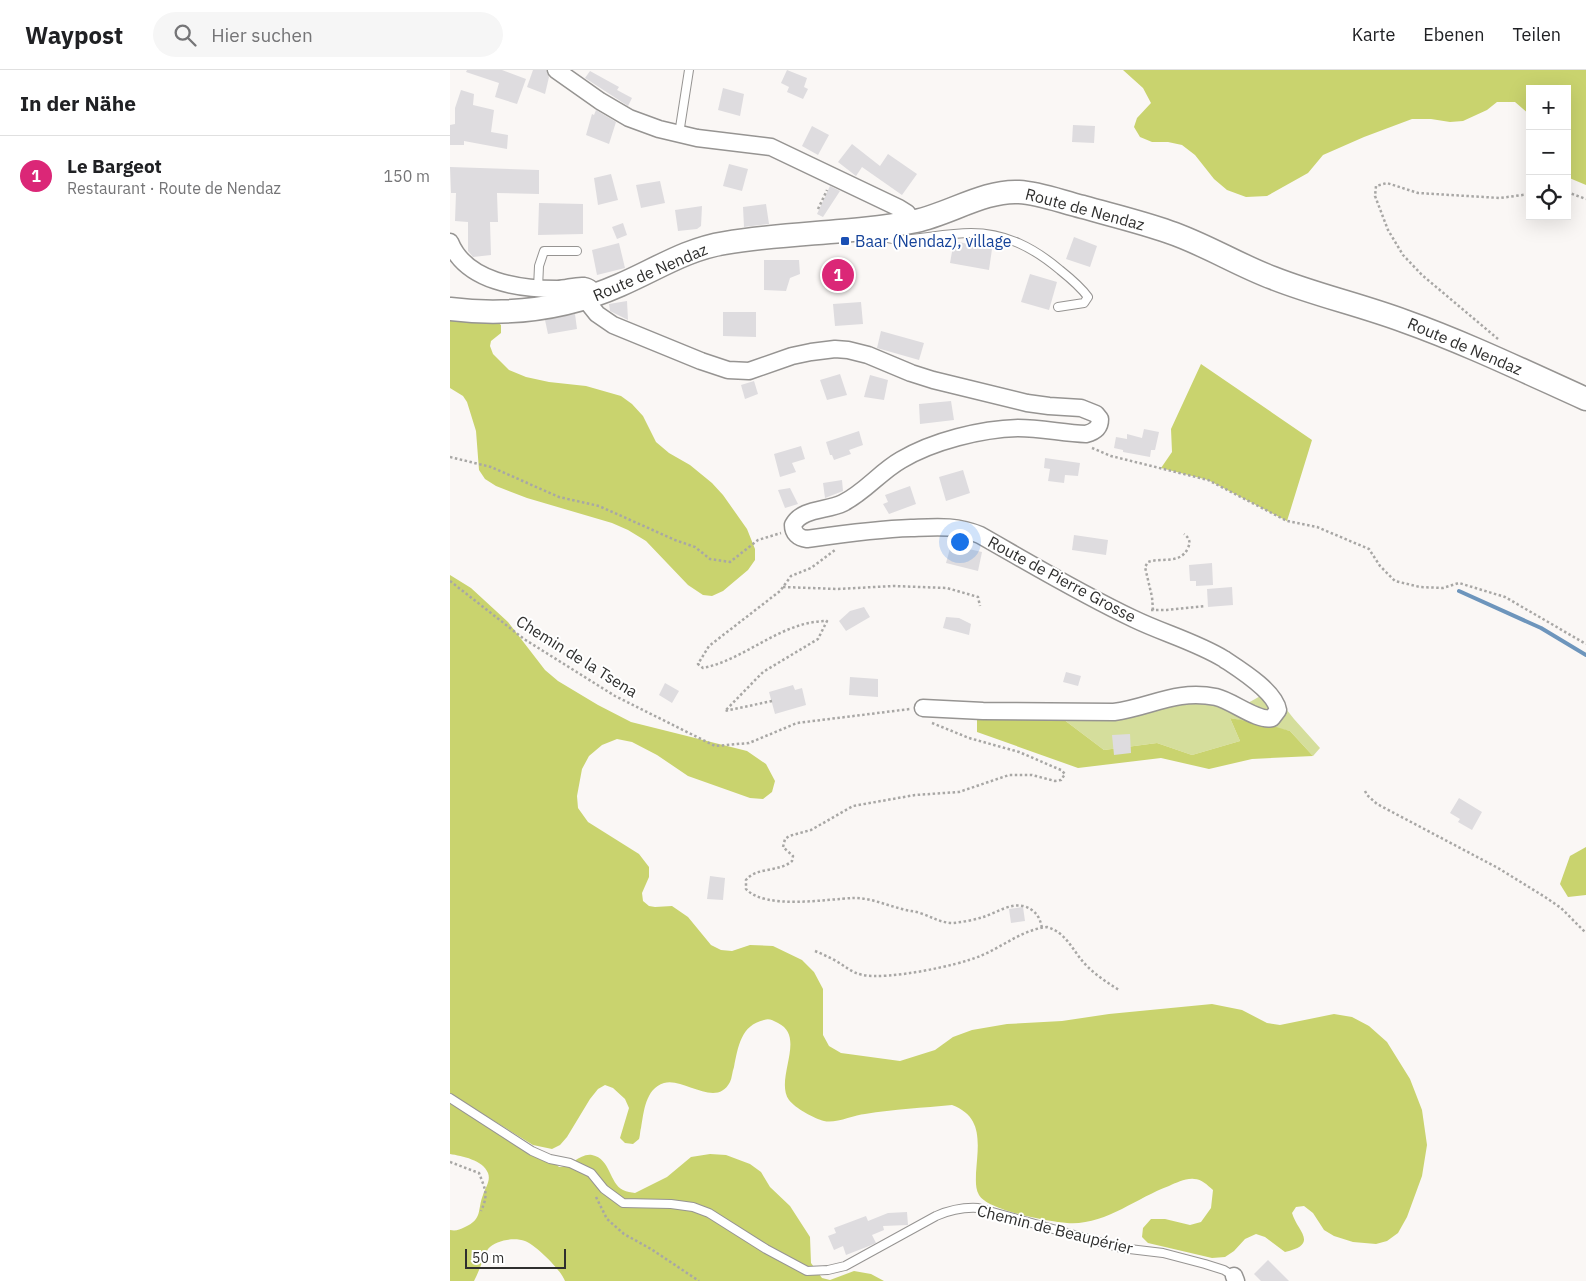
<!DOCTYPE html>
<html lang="de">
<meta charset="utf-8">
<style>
body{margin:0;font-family:"IBM Plex Sans",sans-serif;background:#f6f6f6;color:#202124}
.controls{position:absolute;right:15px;top:15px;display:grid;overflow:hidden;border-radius:0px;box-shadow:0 5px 20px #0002}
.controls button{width:45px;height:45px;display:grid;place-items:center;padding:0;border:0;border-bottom:1px solid #e0e0e0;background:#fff;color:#202124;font:25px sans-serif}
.scale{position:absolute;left:15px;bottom:12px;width:101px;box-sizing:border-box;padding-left:5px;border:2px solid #2f2f2e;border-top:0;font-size:14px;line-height:18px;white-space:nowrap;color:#2f2f2e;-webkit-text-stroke:4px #fff;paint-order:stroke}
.you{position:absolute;left:509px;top:471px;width:18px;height:18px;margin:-12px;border:4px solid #fff;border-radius:50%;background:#1a73e8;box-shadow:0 0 0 8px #1a73e833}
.badge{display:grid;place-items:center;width:32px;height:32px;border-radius:50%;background:#db2777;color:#fff;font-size:16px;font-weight:700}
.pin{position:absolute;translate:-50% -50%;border:2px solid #fff;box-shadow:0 1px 5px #0006}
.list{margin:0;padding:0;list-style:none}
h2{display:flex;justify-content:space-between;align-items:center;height:65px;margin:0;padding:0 20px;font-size:21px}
h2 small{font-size:16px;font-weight:400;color:#757577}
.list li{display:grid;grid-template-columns:32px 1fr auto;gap:15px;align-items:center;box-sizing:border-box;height:80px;padding:0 20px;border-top:1px solid #e0e0e0}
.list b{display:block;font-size:19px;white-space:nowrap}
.list p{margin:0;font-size:16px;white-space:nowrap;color:#757577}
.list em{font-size:16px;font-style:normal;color:#757577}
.icon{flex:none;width:28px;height:28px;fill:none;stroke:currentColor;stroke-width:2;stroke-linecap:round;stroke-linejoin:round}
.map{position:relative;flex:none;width:1136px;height:1211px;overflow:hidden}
header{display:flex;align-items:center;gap:30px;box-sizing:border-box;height:70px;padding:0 25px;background:#fff;border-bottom:1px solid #e0e0e0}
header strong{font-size:24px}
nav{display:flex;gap:28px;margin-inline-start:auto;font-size:18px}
.search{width:350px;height:45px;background:#f6f6f6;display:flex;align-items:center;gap:12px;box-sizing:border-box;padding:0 18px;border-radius:28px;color:#757577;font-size:19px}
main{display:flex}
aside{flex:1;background:#fff}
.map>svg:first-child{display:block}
</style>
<header>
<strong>Waypost</strong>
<div class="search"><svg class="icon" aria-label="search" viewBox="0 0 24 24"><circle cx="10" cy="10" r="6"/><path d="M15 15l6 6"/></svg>Hier suchen</div>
<nav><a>Karte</a><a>Ebenen</a><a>Teilen</a></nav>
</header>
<main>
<aside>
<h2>In der Nähe<small></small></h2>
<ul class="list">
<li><span class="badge">1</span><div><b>Le Bargeot</b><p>Restaurant · Route de Nendaz</p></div><em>150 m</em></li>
</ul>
</aside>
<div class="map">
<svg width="1136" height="1211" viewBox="0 0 1136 1211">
<rect width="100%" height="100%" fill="#faf7f5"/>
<polygon fill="#d5de9c" points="821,620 844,649 870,678 863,686 840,661 780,648 790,671 742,685 707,673 654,680 613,649 720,629 798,633"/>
<g fill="#c9d36e">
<polygon points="673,0 1136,0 1136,115 1117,107 1117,19 1080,19 1080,45 1065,32 1047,32 1037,40 1013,51 1000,52 981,49 962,49 914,67 873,85 858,103 817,126 796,127 777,120 764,109 745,85 732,75 718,72 702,72 690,67 684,57 687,48 701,33 693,18"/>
<polygon points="0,241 45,250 51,255 51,263 41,271 40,276 43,284 59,300 76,307 99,312 136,316 171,326 182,334 193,346 206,372 219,383 240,395 262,413 273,425 297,459 305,479 305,490 298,500 273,521 262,526 253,525 238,515 196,471 178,460 162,453 77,428 46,416 35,409 29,400 26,361 17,332 13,326 0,318"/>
<polygon points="751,294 862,370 837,451 758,410 711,398 722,382 721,359"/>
<path d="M0,505L21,518L58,552L95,600L108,611L148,635L181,652L297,681L316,694L325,711L322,722L313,729L300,728L238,706L207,685L182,672L167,669L152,675L139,686L132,699L127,726L128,738L138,752L189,784L199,797V807L192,823L193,831L199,836L205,837L222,836L238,847L261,875L271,880L282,881L300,875L323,876L352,890L364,902L373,919V965L379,976L391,983L450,991L485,980L503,967L522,960L557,954L612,951L659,944L762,934L792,940L817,953L830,955L884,944L902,947L919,956L937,972L960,1009L972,1040L977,1075L972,1106L957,1147L948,1163L937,1171L926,1174L903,1172L884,1166L874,1160L863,1143L854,1136L846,1137L842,1143C847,1161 870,1174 835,1182L815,1167L806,1164L795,1169L784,1181L775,1187L762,1188L698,1173L692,1167L693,1158L701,1149H715L740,1155L751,1152L761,1138L763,1120C757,1115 752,1109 744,1109C736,1108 726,1113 719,1116C686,1128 654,1156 617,1153C599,1152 537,1140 529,1125C525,1118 526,1110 526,1103C528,1074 534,1047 502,1035C473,1038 444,1039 415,1044C404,1045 385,1054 374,1051C365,1049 345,1038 339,1030C324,1009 357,967 328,953C322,950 319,948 314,950C291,955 288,977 284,997C282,1002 282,1008 280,1012C266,1039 234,1007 214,1013C195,1019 194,1042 191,1058C190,1061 190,1067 189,1069C187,1071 185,1072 183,1074L175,1073L170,1068L179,1038L175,1029L163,1018L155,1015L148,1019L140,1029L117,1067L110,1075L102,1079L83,1075L0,1024Z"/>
<polygon points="780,648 819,655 840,661 863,686 802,689 759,699 711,688 628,698 527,662 527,649 613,649 654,680 707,673 742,685 790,671"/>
<polygon points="1136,777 1136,825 1118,827 1110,814 1120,786"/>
<path d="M0,1032L79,1084L105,1093L109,1097C121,1098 129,1083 142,1085C161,1089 159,1113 173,1120C177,1122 181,1122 185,1123L217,1107L241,1087L260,1084L276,1085L300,1094L311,1102L320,1117L340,1136L360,1167L361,1193L372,1208L380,1210L404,1201L421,1204L434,1211H115C111,1200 86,1175 75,1171C64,1167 46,1170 38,1179C35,1184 28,1204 24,1211H0V1160C6,1161 9,1160 15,1157C33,1149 27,1140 33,1125C35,1118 41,1111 38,1103C33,1090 12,1086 0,1084Z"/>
</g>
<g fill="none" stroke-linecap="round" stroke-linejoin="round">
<polyline stroke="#6d95bc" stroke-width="4" points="1009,521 1091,558 1136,585"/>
</g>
<g fill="#dedcdf">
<polygon points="17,0 52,0 76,9 67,34 45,27 49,13 16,2"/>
<polygon points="83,0 96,0 99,7 95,24 77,17"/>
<polygon points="337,0 357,8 354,17 358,19 353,29 337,22 339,17 331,13"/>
<polygon points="140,1 169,17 167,20 182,28 178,36 135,8"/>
<polygon points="273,18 294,24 290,46 268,40"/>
<polygon points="11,20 24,24 23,35 44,40 41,62 58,65 57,79 14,71 14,75 0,75 0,55 5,54 5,38"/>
<polygon points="146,40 166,52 159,74 136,65 142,44 144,45"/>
<polygon points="623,55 645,56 644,73 622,72"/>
<polygon points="362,56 379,65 368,85 352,76"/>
<polygon points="402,74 430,96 438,84 467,104 452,125 412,97 406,106 388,92"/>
<polygon points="279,94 298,99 292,121 273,116"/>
<polygon points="0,97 89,100 89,124 47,123 48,152 40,152 41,185 23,187 18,181 18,152 5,151 6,123 1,123"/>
<polygon points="161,104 168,130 148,135 144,108"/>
<polygon points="210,111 215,133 191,138 186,115"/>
<polygon points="380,116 390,121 373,147 367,144"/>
<polygon points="89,133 133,134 133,164 88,165"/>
<polygon points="316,134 319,154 294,157 293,137"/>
<polygon points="252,136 251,156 247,159 228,161 225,140"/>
<polygon points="173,153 177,165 167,169 162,157"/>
<polygon points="624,167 647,176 640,197 616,189"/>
<polygon points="504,171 542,179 539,200 500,193"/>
<polygon points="169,173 175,198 147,205 142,180"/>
<polygon points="314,190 349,190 350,204 340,208 336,221 314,220"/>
<polygon points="580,204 607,212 599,240 571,232"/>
<polygon points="177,231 178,250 160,241 159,234"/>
<polygon points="411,232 413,254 385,256 383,234"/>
<polygon points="273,242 306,242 306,267 273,266"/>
<polygon points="125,244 127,259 98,264 95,250"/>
<polygon points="431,261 474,273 469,290 427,278"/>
<polygon points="390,304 397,325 377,330 370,310"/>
<polygon points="420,305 438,310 434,330 414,327"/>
<polygon points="304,311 308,324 295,329 291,315"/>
<polygon points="501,331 504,350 470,354 469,334"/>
<polygon points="694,359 709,362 705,380 701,380 700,387 673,382 673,380 664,378 666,367 677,369 677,364 692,368"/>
<polygon points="409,361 413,375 399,380 401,384 384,390 382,385 380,385 376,372"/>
<polygon points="351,376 355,389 342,393 346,402 330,407 324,384"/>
<polygon points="595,388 630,393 628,406 615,405 614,413 598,411 600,399 594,398"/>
<polygon points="513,400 520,423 496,431 489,407"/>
<polygon points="392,410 393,421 375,428 373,413"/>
<polygon points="460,416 466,434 439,444 433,434 438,432 435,425"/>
<polygon points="340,418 348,434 335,438 328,420"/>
<polygon points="624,465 658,470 656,485 622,480"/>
<polygon points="501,475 532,482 528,501 496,493"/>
<polygon points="762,493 763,515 746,516 746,511 740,511 739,495"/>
<polygon points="782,517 783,535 758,537 757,519"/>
<polygon points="414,537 420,547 396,561 389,551 400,541"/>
<polygon points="496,547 509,548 521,554 519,565 493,558"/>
<polygon points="616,602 631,606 628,616 613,612"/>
<polygon points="400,607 428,609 428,627 399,625"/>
<polygon points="215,613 229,621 222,633 209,625"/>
<polygon points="343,615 345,620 352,618 356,635 325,644 319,622"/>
<polygon points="680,664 681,683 664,685 662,665"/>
<polygon points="1009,728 1032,742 1022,760 1008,752 1010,749 1000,743"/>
<polygon points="260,806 275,808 273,830 257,829"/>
<polygon points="573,837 575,851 561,853 559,839"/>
<polygon points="457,1142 458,1155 433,1156 434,1160 422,1165 426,1173 419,1176 396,1185 393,1176 384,1180 378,1166 386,1163 384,1158 416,1146 418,1151 438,1143"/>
<polygon points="818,1190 839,1211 811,1211 804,1204"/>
</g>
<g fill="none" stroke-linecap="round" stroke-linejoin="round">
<defs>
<g id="service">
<polyline points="229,64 239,0"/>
<path d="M431,161L438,168L448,170C472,169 496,163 521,163C556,163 584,178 610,200C620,208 630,216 638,227L634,233L608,237"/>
<polyline points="88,218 89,196 94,181 127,181"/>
<path d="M0,1028L82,1081L100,1089L120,1093L141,1103L154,1119L173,1133L221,1134L243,1137L259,1143L316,1179L357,1201L378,1200L395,1196L486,1146C500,1140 512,1137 528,1138L671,1178L713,1183L755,1194L774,1200L785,1207"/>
</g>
<g id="minor">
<polyline points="106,0 150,31 179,48 209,59 247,68 321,77 449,138 457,143 463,152"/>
<path d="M0,172C16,212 70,219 107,219C116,219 126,215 134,216C140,217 143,221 146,225"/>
<path d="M135,229L147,244L163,255L251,291L278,300L299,301L342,286L361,282L385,279L398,280L418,285L461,303L483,310L577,333L599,336L631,338L646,344L650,349C650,358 644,362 636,364C613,363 591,358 568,358C531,359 483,371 451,390C430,402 415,422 393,433C377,441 352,438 343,455C343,463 348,468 357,469C392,464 426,459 461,458C487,457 506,455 530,465C581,494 631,524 684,549C713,563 746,572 774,589C789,599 825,621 828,640L822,648C808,652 783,631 766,627C726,619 701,637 664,642L533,641L473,638"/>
<polyline points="784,1206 786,1211"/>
</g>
<path id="secondary" d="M0,239C58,246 116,239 170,215C205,200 236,179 275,173C338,162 403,164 466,151C499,144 535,120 569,122C590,123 612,132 633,137C661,145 691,152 719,162C755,174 788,195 823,208C866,225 911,235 954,251C1016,273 1076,302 1136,329"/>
</defs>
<use href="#service" stroke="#969492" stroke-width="10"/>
<use href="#minor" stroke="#969492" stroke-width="19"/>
<use href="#secondary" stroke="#969492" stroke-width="25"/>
<g stroke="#a8a7a5" stroke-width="2.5" stroke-dasharray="2.5 2.5" stroke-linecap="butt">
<polyline points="1117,122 1136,129"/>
<polyline points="368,139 377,120"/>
<polyline points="1048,269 972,205 953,185 938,160 925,126 926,116 937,113 968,123 1050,128 1080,124"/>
<polyline points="642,378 661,386 758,410 837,451 867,457 919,479 930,496 945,511 970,517 993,518 1009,513 1055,527 1136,574"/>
<polyline points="0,387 41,397 109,427 149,436 225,470 245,477 260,489 280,492 308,470 331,463"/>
<polyline points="0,511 74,569 165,626 265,676 299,673 347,653 460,639"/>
<polyline points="333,517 388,519 443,516 497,518 528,527 530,536"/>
<polyline points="701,540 717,540 755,536"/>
<path d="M703,540L702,527L695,497L698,492C712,487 730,495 738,478C741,471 739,468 734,464"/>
<path d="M322,631L275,641L313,602L368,569L377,551C331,551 297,589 253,598L248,594L259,576L330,521L341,506L361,498L385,480"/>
<path d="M482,653L519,668L569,682L611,700L615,704L611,710L605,711L582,705H559L509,722L465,725L403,736L361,760L339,766L335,769L333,777L343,786L342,791C330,802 306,797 296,810V819C315,840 377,829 404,828C421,828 436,835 452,839C458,841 464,841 470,843C482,847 491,853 503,853C513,852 524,850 533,847C546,843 560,833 573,836C585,839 590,847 592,858"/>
<polyline points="915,721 917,725 927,734 1048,798 1095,827 1111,838 1136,863"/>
<path d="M365,881C372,884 379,887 386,891C395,896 402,903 413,905C437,910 507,896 530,886C553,877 571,860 597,857C618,863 623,883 638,897C647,906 658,913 669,920"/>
<path d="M0,1092L29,1103C35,1119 39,1124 31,1141"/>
<polyline points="146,1127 157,1149 174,1164 201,1179 249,1211"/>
</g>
<use href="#service" stroke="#fff" stroke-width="8"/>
<use href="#minor" stroke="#fff" stroke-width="16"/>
<use href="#secondary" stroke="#fff" stroke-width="22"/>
</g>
<rect fill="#1a4fb4" stroke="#fff" stroke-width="2" x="390" y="166" width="10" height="10" rx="2.5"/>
<g text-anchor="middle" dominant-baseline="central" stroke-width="4" stroke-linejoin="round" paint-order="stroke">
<g font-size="16" fill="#2f2f2e" stroke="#fff">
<text transform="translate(635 139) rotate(15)">Route de Nendaz</text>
<text transform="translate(200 202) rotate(-23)">Route de Nendaz</text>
<text transform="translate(1015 276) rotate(23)">Route de Nendaz</text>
<text transform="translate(612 509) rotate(28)">Route de Pierre Grosse</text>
<text transform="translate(127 586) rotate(32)">Chemin de la Tsena</text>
<text transform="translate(605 1159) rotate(14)">Chemin de Beaupérier</text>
</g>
<g font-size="16" fill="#164399" stroke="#fff" text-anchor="start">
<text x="405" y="171">Baar (Nendaz), village</text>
</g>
</g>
</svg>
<div class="controls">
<button>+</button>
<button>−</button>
<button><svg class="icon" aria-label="locate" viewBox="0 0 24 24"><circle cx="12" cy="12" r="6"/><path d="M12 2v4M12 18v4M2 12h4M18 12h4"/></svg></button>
</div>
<div class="scale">50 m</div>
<div class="you"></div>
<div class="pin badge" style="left:388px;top:205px">1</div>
</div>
</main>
